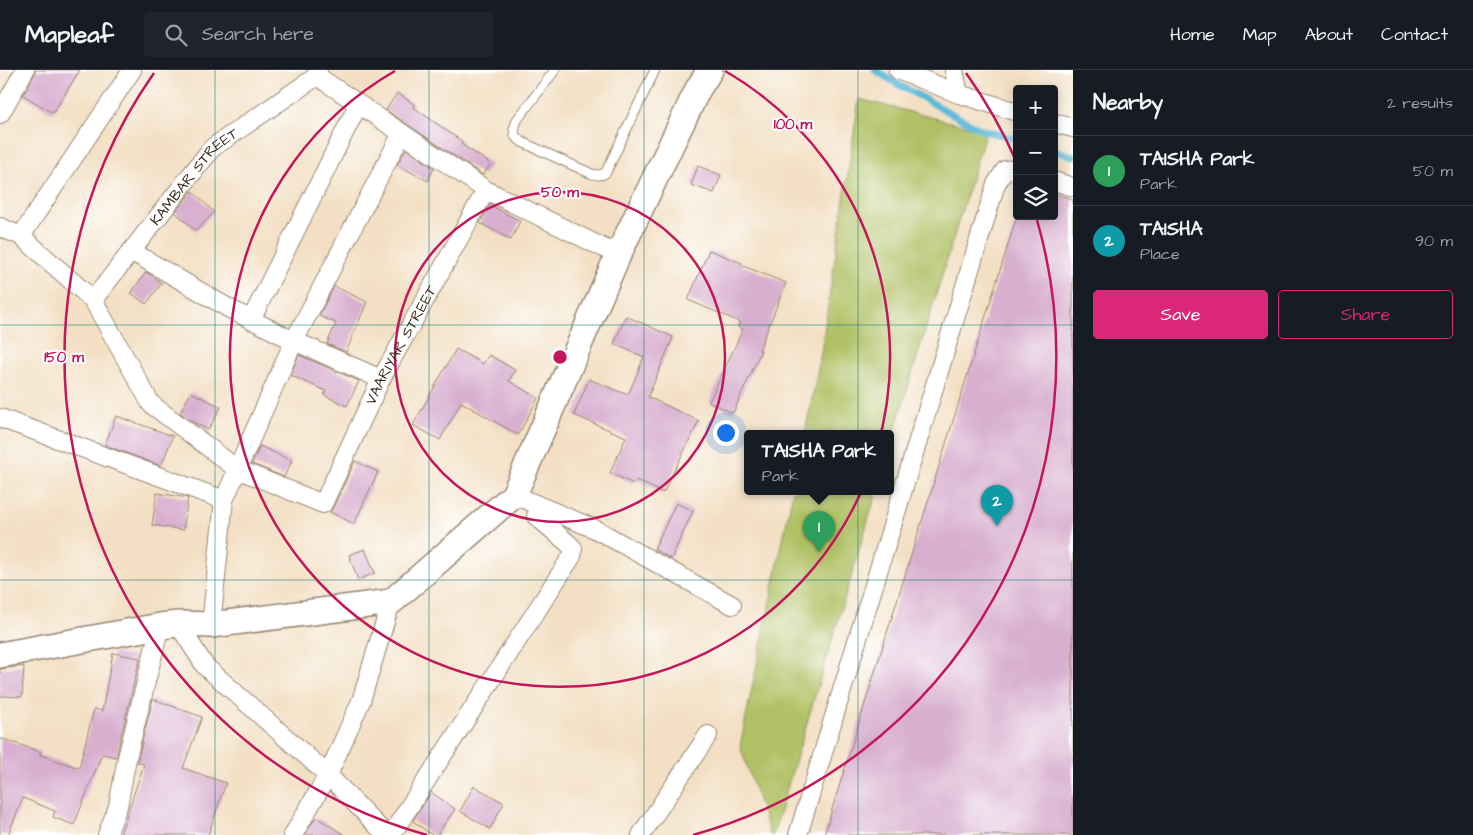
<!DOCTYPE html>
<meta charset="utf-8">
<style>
body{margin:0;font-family:"Architects Daughter",sans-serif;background:#20242c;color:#f1f3f6}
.controls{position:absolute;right:15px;top:15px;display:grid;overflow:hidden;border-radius:5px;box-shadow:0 2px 12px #0003}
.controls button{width:45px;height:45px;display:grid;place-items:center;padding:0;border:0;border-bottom:1px solid #363941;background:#171b24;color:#f1f3f6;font:25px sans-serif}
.you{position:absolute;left:725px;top:362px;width:18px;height:18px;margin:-12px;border:4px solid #fff;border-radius:50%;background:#1a73e8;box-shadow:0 0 0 8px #1a73e833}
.badge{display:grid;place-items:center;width:32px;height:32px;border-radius:50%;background:#db2777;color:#fff;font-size:16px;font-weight:700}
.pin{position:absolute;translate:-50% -41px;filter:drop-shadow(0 1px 2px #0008)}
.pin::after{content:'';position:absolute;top:26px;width:18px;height:15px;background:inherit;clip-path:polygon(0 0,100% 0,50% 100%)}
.popup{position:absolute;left:744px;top:360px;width:150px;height:65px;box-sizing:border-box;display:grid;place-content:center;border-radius:5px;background:#171b24;filter:drop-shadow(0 1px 4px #0005);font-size:16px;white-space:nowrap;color:#9ea1a6}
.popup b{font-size:19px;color:#f1f3f6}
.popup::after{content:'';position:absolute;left:50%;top:100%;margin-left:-10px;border:10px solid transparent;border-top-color:#171b24}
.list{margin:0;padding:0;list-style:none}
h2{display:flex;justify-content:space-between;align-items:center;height:65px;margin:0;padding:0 20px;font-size:21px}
h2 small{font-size:16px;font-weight:400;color:#9ea1a6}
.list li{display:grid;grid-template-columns:32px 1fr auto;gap:15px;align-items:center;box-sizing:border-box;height:70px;padding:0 20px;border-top:1px solid #363941}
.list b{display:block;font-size:19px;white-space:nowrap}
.list p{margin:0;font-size:16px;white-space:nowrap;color:#9ea1a6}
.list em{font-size:16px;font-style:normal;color:#9ea1a6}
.actions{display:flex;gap:10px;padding:15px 20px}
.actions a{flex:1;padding:11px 0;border:1px solid #db2777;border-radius:5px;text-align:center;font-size:18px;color:#db2777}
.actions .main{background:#db2777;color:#fff}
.icon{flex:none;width:28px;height:28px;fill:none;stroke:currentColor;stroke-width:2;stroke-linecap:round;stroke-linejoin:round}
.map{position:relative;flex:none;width:1073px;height:765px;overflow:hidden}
header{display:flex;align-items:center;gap:30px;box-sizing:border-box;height:70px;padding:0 25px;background:#171b24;border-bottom:1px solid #363941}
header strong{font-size:24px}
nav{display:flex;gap:28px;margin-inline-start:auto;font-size:18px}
.search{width:350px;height:45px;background:#20242c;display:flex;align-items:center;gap:12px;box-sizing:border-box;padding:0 18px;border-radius:5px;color:#9ea1a6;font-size:19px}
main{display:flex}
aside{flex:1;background:#171b24}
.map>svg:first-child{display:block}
</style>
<header>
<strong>Mapleaf</strong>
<div class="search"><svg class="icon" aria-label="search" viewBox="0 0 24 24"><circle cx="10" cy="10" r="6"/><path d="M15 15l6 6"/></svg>Search here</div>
<nav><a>Home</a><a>Map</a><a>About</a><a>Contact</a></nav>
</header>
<main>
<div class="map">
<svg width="1073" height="765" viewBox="0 0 1073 765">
<rect width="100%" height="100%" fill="#fff"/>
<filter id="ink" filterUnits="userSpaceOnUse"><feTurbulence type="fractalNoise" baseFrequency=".02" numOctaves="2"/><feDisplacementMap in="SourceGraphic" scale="10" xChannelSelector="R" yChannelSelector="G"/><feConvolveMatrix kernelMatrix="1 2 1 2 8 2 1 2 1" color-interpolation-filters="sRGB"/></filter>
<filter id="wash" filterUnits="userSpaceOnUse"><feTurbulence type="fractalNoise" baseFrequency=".0096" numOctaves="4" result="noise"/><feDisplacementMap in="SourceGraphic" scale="20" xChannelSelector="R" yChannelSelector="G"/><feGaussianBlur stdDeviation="1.12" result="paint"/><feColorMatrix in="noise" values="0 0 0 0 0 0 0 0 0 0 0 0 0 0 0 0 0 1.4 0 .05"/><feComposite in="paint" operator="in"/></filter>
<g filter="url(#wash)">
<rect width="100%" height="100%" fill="#f3e0c4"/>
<g fill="#b0c165" stroke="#767642">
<polygon points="859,29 986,61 890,376 890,363 805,363 820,289"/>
<polygon points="793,421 877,421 773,765 770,765 740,676"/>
</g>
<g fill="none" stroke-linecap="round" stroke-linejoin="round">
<g stroke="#5bbad9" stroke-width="7">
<polyline points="875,0 899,15 982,60 1017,69"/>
<polyline points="1054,80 1073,86"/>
</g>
</g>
<g id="blocks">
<g fill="#d8afcf">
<polygon points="36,0 80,0 53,43 23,25 34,5"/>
<polygon points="397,23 414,34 413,37 463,72 461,74 491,94 483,105 386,40"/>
<polygon points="406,79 434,98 428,111 397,95"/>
<polygon points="698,96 721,105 714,123 691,115"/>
<polygon points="192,121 214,142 196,161 175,142"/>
<polygon points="1054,123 1073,130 1073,765 824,765 1017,146 1054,146"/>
<polygon points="490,135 520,151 511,170 480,153"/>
<polygon points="709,180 742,193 741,195 786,213 759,280 761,281 733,343 709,332 743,259 738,257 740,252 688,230"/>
<polygon points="146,202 162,213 146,234 131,223"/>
<polygon points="334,216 367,232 346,282 327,274 336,253 319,246"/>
<polygon points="626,246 673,267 648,327 699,351 663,423 636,410 634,414 610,403 626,367 574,345 589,309 628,325 644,287 614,274"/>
<polygon points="456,279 483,294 489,285 515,300 509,311 538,328 518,365 461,332 440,370 413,355"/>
<polygon points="299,285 359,311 347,336 324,325 326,321 290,305"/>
<polygon points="191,322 221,337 208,360 193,352 180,343"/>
<polygon points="116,346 173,366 161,396 105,375"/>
<polygon points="260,376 292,391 284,407 252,394"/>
<polygon points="355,391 378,402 354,454 330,442 333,438"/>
<polygon points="157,423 188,428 183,460 152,455"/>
<polygon points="676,433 693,441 671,489 654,479"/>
<polygon points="365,479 375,503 358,510 349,485"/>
<polygon points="113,583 140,588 116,687 102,684 74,755 53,747 55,741 23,728 8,765 0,765 0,668 41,682 40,685 79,698 94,639 102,641"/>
<polygon points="24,596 22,627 0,626 0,599"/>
<polygon points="153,629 202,647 183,698 226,713 208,765 120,765 144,694 137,692"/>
<polygon points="474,716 504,733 490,759 460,741"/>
<polygon points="431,722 455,739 437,765 432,765 413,751"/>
<polygon points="316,747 345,765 305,765"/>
</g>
</g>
</g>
<g filter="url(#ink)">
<use href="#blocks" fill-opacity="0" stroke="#978571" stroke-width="1"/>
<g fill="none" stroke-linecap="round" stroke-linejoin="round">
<defs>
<path id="lane" d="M555,0L517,50L514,59L515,66L522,72L592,104C598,105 602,106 606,102L655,0"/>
<g id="street">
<polyline points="318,0 317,6 486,120 618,185"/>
<polyline points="898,0 959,24 1017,42"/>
<polyline points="954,0 959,24"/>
<polyline points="0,44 25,0"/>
<polyline points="1054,53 1073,58"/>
<polyline points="1054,111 1073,117"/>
<path id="s1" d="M0,157L21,166L93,230L151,334L237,399L323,434L381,309L486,120"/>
<polyline points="21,166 132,0"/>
<polyline points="131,181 230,239 294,271 381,309"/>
<path id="s2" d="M93,230L212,78L317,6"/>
<polyline points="251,250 358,35"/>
<polyline points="0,348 224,430"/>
<polyline points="514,425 595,459 732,535"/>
<polyline points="178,554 205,596 328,705 386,765"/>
<polyline points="211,555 224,430 294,271 402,63"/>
<polyline points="107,765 118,736 127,688 160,556"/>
<polyline points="293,765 328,705 361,631 391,532"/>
<polyline points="391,765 572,486 573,478 569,474 536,446"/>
<polyline points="641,765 708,665"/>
<polyline points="798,765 996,114 1005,100 1017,99"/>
</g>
<polyline id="secondary" points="0,585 160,556 178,554 211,555 391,532 514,425 618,185 698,19 710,0"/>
</defs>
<use href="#lane" stroke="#978571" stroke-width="11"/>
<use href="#street" stroke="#978571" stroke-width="20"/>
<use href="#secondary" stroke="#978571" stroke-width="28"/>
<use href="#lane" stroke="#fff" stroke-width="9"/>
<use href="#street" stroke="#fff" stroke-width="18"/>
<use href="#secondary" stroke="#fff" stroke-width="25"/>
</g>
</g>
<path fill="none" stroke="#0f766e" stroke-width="1" stroke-opacity="0.55" d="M215,0V765M429,0V765M644,0V765M858,0V765M0,255H1073M0,510H1073"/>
<g fill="none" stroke="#c2185b" stroke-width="2.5">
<circle cx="560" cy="287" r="165"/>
<path d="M725 1A330 330 0 1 1 395 1"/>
<path d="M427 765A496 496 0 0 1 154 3M966 3A496 496 0 0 1 1017 93M1037 150A496 496 0 0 1 693 765"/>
</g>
<g text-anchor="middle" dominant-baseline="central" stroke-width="4" stroke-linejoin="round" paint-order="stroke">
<g font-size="15" fill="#3b2a1e" stroke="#fff">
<text stroke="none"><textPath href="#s2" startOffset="160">KAMBAR STREET</textPath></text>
<text stroke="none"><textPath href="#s1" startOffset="616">VAARIYAR STREET</textPath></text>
</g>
</g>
<circle cx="560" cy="287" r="8" fill="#c2185b" stroke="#fff" stroke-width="2.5"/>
<g font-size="15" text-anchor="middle" font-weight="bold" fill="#c2185b" stroke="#fff" stroke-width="4" stroke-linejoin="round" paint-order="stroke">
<text x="793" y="59">100 m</text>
<text x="560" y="127">50 m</text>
<text x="64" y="292">150 m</text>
</g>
</svg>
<div class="controls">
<button>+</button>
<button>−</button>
<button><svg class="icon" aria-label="layers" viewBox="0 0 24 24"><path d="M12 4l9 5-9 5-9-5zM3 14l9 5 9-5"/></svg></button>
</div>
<div class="you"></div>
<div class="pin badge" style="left:819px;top:482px;background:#2e9e5b">1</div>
<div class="popup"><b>TAISHA Park</b>Park</div>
<div class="pin badge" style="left:997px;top:456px;background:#0f9aa8">2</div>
</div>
<aside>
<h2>Nearby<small>2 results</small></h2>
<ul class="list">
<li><span class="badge" style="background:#2e9e5b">1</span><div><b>TAISHA Park</b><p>Park</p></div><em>50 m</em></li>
<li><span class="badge" style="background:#0f9aa8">2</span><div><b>TAISHA</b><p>Place</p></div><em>90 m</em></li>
</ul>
<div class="actions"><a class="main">Save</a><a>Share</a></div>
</aside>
</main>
